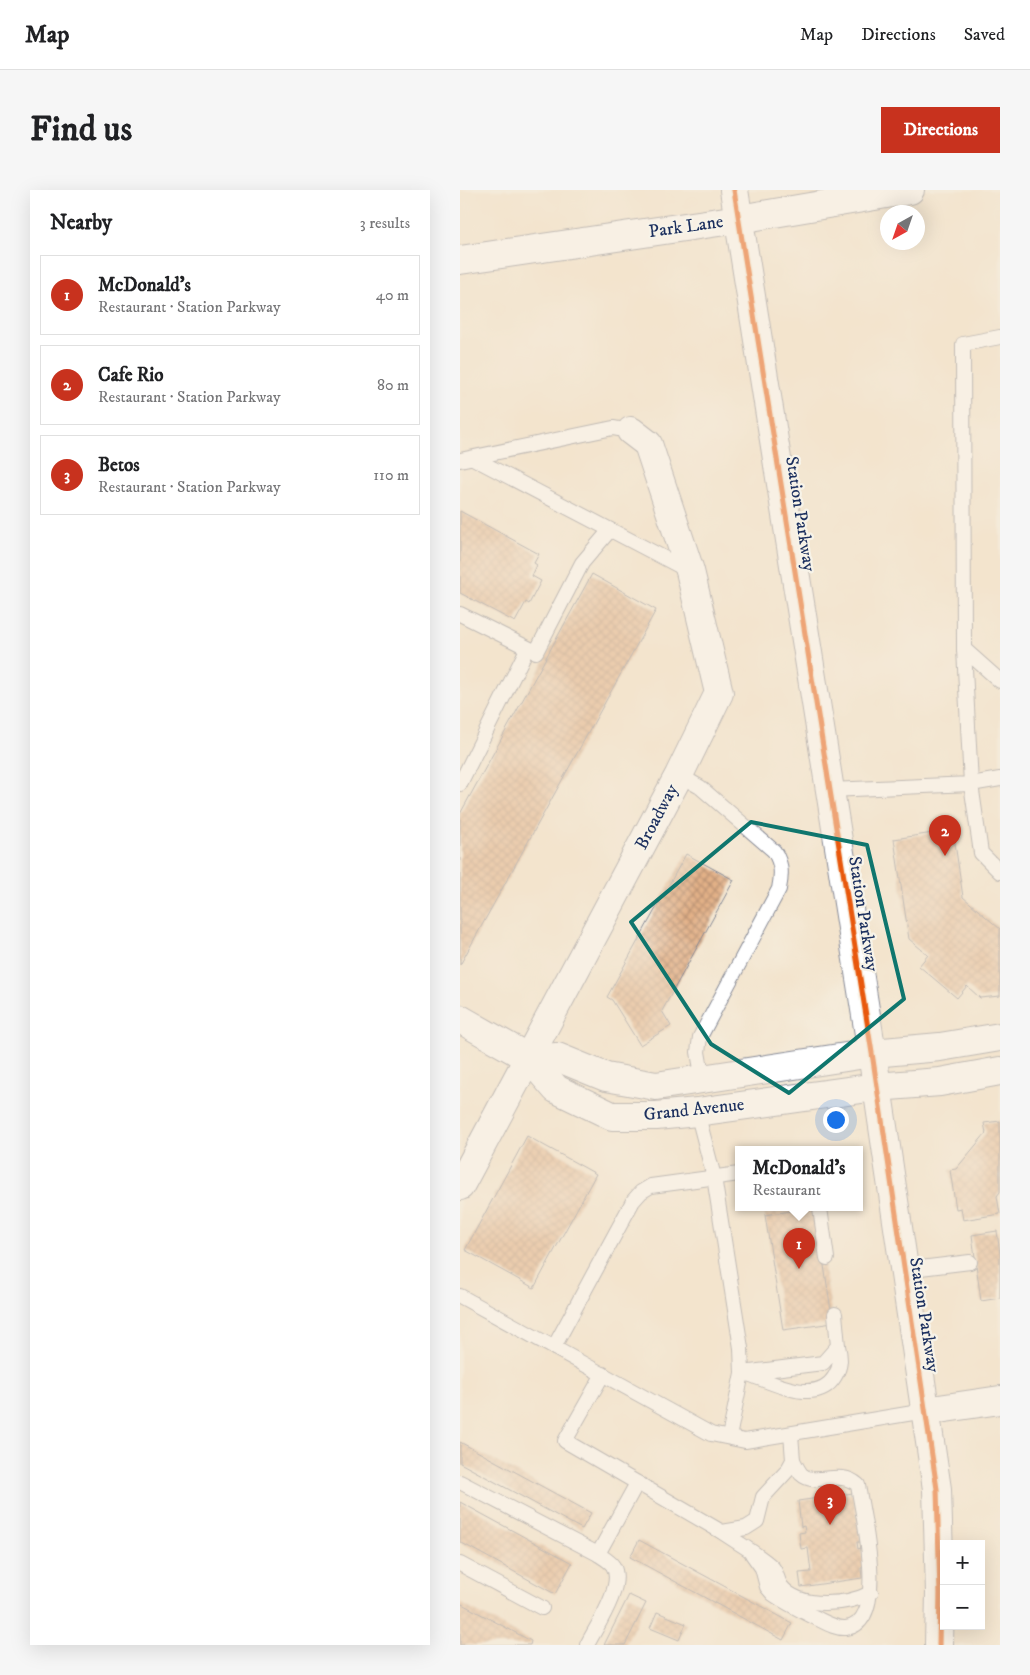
<!DOCTYPE html>
<meta charset="utf-8">
<style>
body{margin:0;font-family:"IM FELL DW Pica",serif;background:#f6f6f6;color:#202124}
.controls{position:absolute;right:15px;bottom:15px;display:grid;overflow:hidden;border-radius:0px;box-shadow:0 5px 20px #0002}
.controls button{width:45px;height:45px;display:grid;place-items:center;padding:0;border:0;border-bottom:1px solid #e0e0e0;background:#fff;color:#202124;font:25px sans-serif}
.compass{position:absolute;left:420px;top:15px;width:45px;height:45px;border-radius:50%;background:#fff;box-shadow:0 5px 20px #0002;rotate:220deg}
.you{position:absolute;left:375px;top:929px;width:18px;height:18px;margin:-12px;border:4px solid #fff;border-radius:50%;background:#1a73e8;box-shadow:0 0 0 8px #1a73e833}
.badge{display:grid;place-items:center;width:32px;height:32px;border-radius:50%;background:#c8321e;color:#fff;font-size:16px;font-weight:700}
.pin{position:absolute;translate:-50% -41px;filter:drop-shadow(0 1px 2px #0008)}
.pin::after{content:'';position:absolute;top:26px;width:18px;height:15px;background:inherit;clip-path:polygon(0 0,100% 0,50% 100%)}
.popup{position:absolute;left:275px;top:956px;width:128px;height:65px;box-sizing:border-box;display:grid;place-content:center;border-radius:0px;background:#fff;filter:drop-shadow(0 1px 4px #0005);font-size:16px;white-space:nowrap;color:#757577}
.popup b{font-size:19px;color:#202124}
.popup::after{content:'';position:absolute;left:50%;top:100%;margin-left:-10px;border:10px solid transparent;border-top-color:#fff}
.list{margin:0;padding:0;list-style:none}
h2{display:flex;justify-content:space-between;align-items:center;height:65px;margin:0;padding:0 20px;font-size:21px}
h2 small{font-size:16px;font-weight:400;color:#757577}
.list li{display:grid;grid-template-columns:32px 1fr auto;gap:15px;align-items:center;box-sizing:border-box;height:80px;margin:0 10px 10px;padding:0 10px;border:1px solid #e0e0e0;border-radius:0px}
.list b{display:block;font-size:19px;white-space:nowrap}
.list p{margin:0;font-size:16px;white-space:nowrap;color:#757577}
.list em{font-size:16px;font-style:normal;color:#757577}
.map{position:relative;flex:none;width:540px;height:1455px;overflow:hidden;border-radius:0px}
header{display:flex;align-items:center;gap:30px;box-sizing:border-box;height:70px;padding:0 25px;background:#fff;border-bottom:1px solid #e0e0e0}
header strong{font-size:24px}
nav{display:flex;gap:28px;margin-inline-start:auto;font-size:18px}
.intro{display:flex;align-items:center;justify-content:space-between;box-sizing:border-box;height:120px;padding:0 30px}
h1{margin:0;font-size:35px}
.button{padding:12px 22px;border-radius:0px;background:#c8321e;color:#fff;font-size:18px;font-weight:700}
main{display:flex;gap:30px;padding:0 30px}
aside{flex:1;background:#fff;border-radius:0px;box-shadow:0 5px 20px #0002}
.map>svg:first-child{display:block}
</style>
<header>
<strong>Map</strong>
<nav><a>Map</a><a>Directions</a><a>Saved</a></nav>
</header>
<div class="intro"><h1>Find us</h1><a class="button">Directions</a></div>
<main>
<aside>
<h2>Nearby<small>3 results</small></h2>
<ul class="list">
<li><span class="badge">1</span><div><b>McDonald's</b><p>Restaurant · Station Parkway</p></div><em>40 m</em></li>
<li><span class="badge">2</span><div><b>Cafe Rio</b><p>Restaurant · Station Parkway</p></div><em>80 m</em></li>
<li><span class="badge">3</span><div><b>Betos</b><p>Restaurant · Station Parkway</p></div><em>110 m</em></li>
</ul>
</aside>
<div class="map">
<svg width="540" height="1455" viewBox="0 0 540 1455">
<defs>
<pattern id="building-cross-hatch" width="8" height="8" patternUnits="userSpaceOnUse" patternTransform="scale(1.25)"><rect width="8" height="8" fill="#e2b087"/><path d="M0 0l8 8M0 8l8-8" fill="none" stroke="#b69072"/></pattern>
</defs>
<rect width="100%" height="100%" fill="#f7f3e8"/>
<filter id="ink" filterUnits="userSpaceOnUse"><feTurbulence type="fractalNoise" baseFrequency=".02" numOctaves="2"/><feDisplacementMap in="SourceGraphic" scale="10" xChannelSelector="R" yChannelSelector="G"/><feConvolveMatrix kernelMatrix="1 2 1 2 8 2 1 2 1" color-interpolation-filters="sRGB"/></filter>
<filter id="wash" filterUnits="userSpaceOnUse"><feTurbulence type="fractalNoise" baseFrequency=".0096" numOctaves="4" result="noise"/><feDisplacementMap in="SourceGraphic" scale="20" xChannelSelector="R" yChannelSelector="G"/><feGaussianBlur stdDeviation="1.12" result="paint"/><feColorMatrix in="noise" values="0 0 0 0 0 0 0 0 0 0 0 0 0 0 0 0 0 1.4 0 .05"/><feComposite in="paint" operator="in"/></filter>
<g filter="url(#wash)">
<rect width="100%" height="100%" fill="#f3e4cd"/>
<g id="blocks">
<g fill="url(#building-cross-hatch)">
<polygon points="0,321 79,364 74,373 77,375 72,386 81,391 69,414 66,412 55,432 0,403"/>
<polygon points="132,384 196,420 0,775 0,624"/>
<polygon points="493,640 503,707 540,739 540,806 520,808 507,796 497,808 459,776 468,765 449,749 434,649"/>
<polygon points="226,664 274,690 202,821 211,836 180,855 152,810 147,807"/>
<polygon points="540,931 540,1002 537,1006 540,1024 503,1030 501,1018 496,1019 490,980 496,979 526,943 524,933"/>
<polygon points="67,946 136,984 74,1098 5,1060"/>
<polygon points="351,1018 355,1018 373,1133 323,1140 305,1025"/>
<polygon points="537,1041 540,1064 540,1108 521,1111 512,1045"/>
<polygon points="0,1252 131,1323 122,1339 0,1273"/>
<polygon points="393,1303 401,1352 397,1352 398,1359 401,1358 404,1377 401,1378 402,1388 341,1397 339,1383 351,1382 348,1358 341,1359 339,1343 345,1342 344,1336 341,1337 338,1311"/>
<polygon points="0,1312 112,1373 95,1404 0,1352"/>
<polygon points="179,1350 332,1433 323,1450 170,1367"/>
<polygon points="169,1405 186,1413 165,1455 144,1455"/>
<polygon points="0,1413 71,1451 70,1455 0,1455"/>
<polygon points="197,1422 226,1434 219,1450 190,1438"/>
</g>
</g>
</g>
<g filter="url(#ink)">
<use href="#blocks" fill-opacity="0" stroke="#878a96" stroke-width="1"/>
<g fill="none" stroke-linecap="round" stroke-linejoin="round">
<defs>
<g id="lane">
<polyline points="540,147 503,154 504,459 540,491"/>
<polyline points="13,268 229,381"/>
<polyline points="0,270 153,238 171,241"/>
<polyline points="0,424 76,462 122,373 150,340"/>
<path d="M219,585L240,597L314,661C322,674 322,684 319,699L240,847L238,862L243,890"/>
<polyline points="540,589 511,594 521,663 540,682"/>
<polyline points="0,594 67,459"/>
<polyline points="370,600 511,594 504,459"/>
<polyline points="237,922 254,987 281,1158 282,1183 269,1247"/>
<polyline points="360,1018 367,1068"/>
<polyline points="444,1080 510,1072"/>
<polyline points="0,1106 251,1244 285,1251 465,1221"/>
<polyline points="94,1157 173,1011 181,1002 191,996 279,984"/>
<polyline points="282,1183 363,1173 378,1156 375,1124"/>
<polyline points="143,1184 105,1251 262,1342 286,1338 297,1331 303,1307 327,1281 333,1270 331,1244"/>
<path d="M288,1184C312,1192 357,1217 375,1186C381,1176 381,1168 378,1156"/>
<path d="M0,1292L138,1364C142,1367 150,1371 153,1376C165,1395 136,1437 127,1455"/>
<path d="M262,1342C276,1352 303,1367 313,1378C317,1383 317,1390 321,1396C340,1420 387,1415 411,1403"/>
<polyline points="138,1364 177,1293"/>
<path d="M292,1364L302,1378L307,1397L313,1404C326,1413 340,1420 354,1427C363,1431 375,1439 386,1438C430,1432 402,1324 398,1295C379,1278 356,1298 341,1284C338,1280 335,1274 333,1270"/>
<polyline points="0,1374 82,1418"/>
</g>
<g id="street">
<polyline points="0,829 70,869 96,899 152,926 196,926 237,922 416,897 480,892 540,881"/>
<polyline points="70,869 97,867 146,887 196,896 412,863 480,857 540,847"/>
<polyline points="0,996 219,585 259,503 230,381 188,254 171,241"/>
<polyline points="465,1221 540,1210"/>
</g>
<g id="secondary">
<polyline points="274,0 412,863 477,1299 480,1403 479,1455"/>
<polyline points="0,70 279,29 450,0"/>
</g>
</defs>
<use href="#lane" stroke="#878a96" stroke-width="16"/>
<use href="#street" stroke="#878a96" stroke-width="30"/>
<use href="#secondary" stroke="#878a96" stroke-width="30"/>
<use href="#lane" stroke="#fff" stroke-width="14"/>
<use href="#street" stroke="#fff" stroke-width="28"/>
<use href="#secondary" stroke="#fff" stroke-width="28"/>
<defs>
<polyline id="cycleway" points="274,0 412,863 477,1299 480,1403 479,1455"/>
</defs>
<use href="#cycleway" stroke="#f7f3e8" stroke-width="8"/>
<use href="#cycleway" stroke="#e8590c" stroke-width="5"/>
</g>
</g>
<path d="M0 0H540V1455H0ZM291,632L407,655L444,809L329,903L251,854L171,732Z" fill="#f3e4cd" fill-opacity=".55" fill-rule="evenodd"/>
<path fill="none" stroke="#0f766e" stroke-width="4" stroke-linejoin="round" d="M291,632L407,655L444,809L329,903L251,854L171,732Z"/>
<g text-anchor="middle" dominant-baseline="central" stroke-width="4.5" stroke-linejoin="round" paint-order="stroke">
<g font-size="18" fill="#1b2f5e" stroke="#f7f3e8">
<text transform="translate(226 37) rotate(-8)">Park Lane</text>
<text transform="translate(340 324) rotate(81)">Station Parkway</text>
<text transform="translate(197 627) rotate(-62)">Broadway</text>
<text transform="translate(403 724) rotate(81)">Station Parkway</text>
<text transform="translate(234 920) rotate(-6)">Grand Avenue</text>
<text transform="translate(464 1125) rotate(81)">Station Parkway</text>
</g>
</g>
</svg>
<div class="controls">
<button>+</button>
<button>−</button>
</div>
<svg class="compass" viewBox="-18 -18 36 36"><path d="M0-13l5 13h-10z" fill="#e53935"/><path d="M0 13l5-13h-10z" fill="#757577"/></svg>
<div class="you"></div>
<div class="pin badge" style="left:339px;top:1079px">1</div>
<div class="popup"><b>McDonald's</b>Restaurant</div>
<div class="pin badge" style="left:485px;top:666px">2</div>
<div class="pin badge" style="left:370px;top:1335px">3</div>
</div>
</main>
